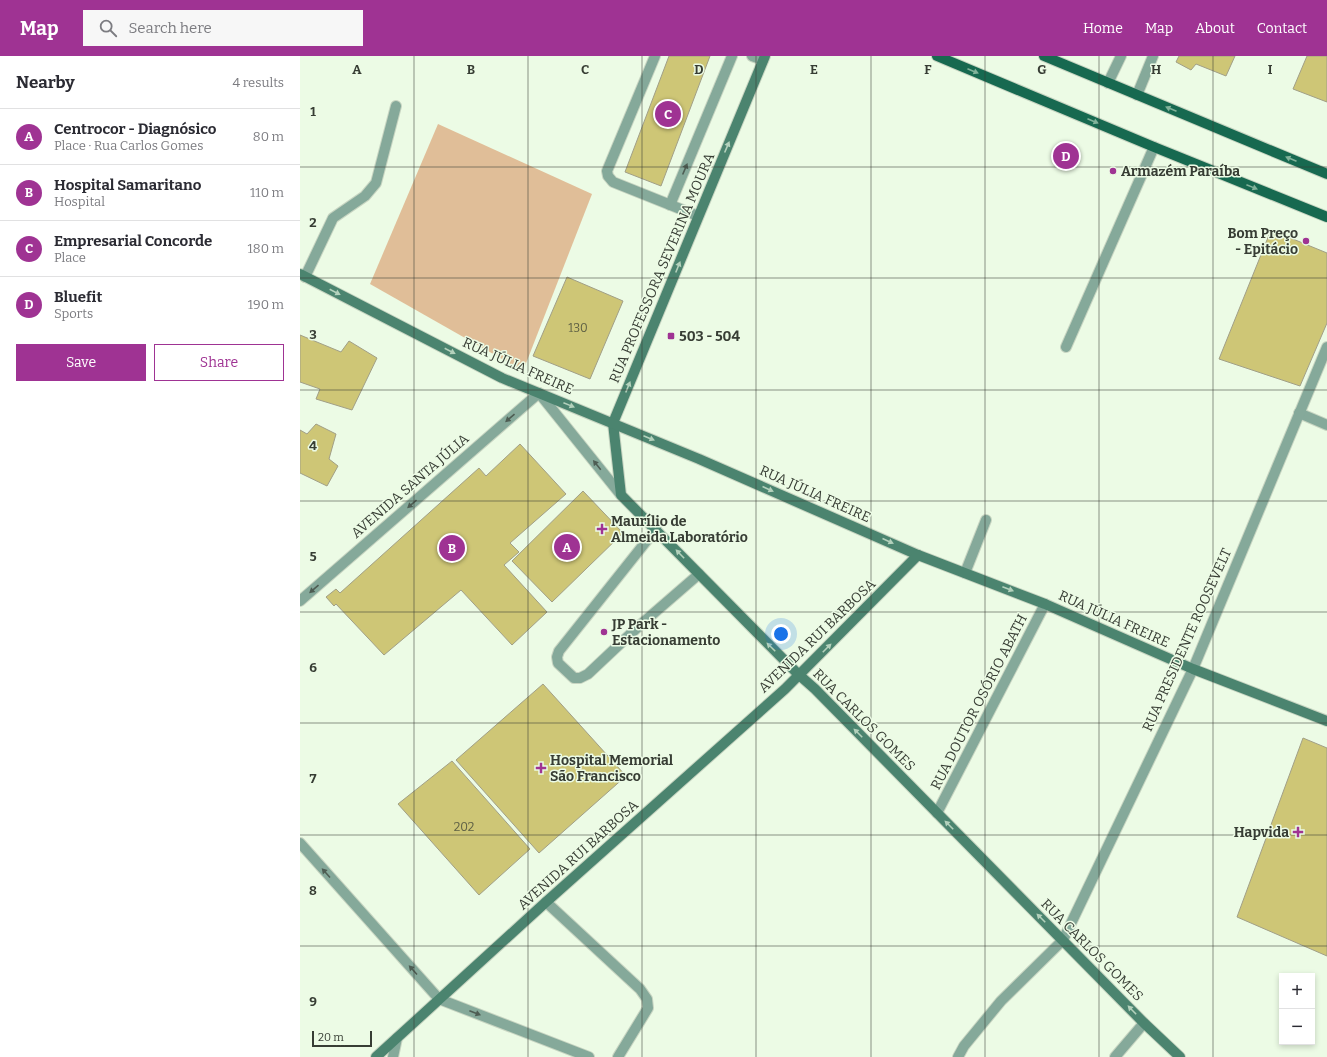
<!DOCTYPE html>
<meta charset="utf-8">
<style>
body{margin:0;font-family:Bitter,serif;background:#f7f7f7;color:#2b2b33}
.controls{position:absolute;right:12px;bottom:12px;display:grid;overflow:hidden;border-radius:0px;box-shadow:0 2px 6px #0003}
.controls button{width:36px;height:36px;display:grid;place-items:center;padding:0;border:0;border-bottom:1px solid #e1e1e2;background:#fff;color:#2b2b33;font:20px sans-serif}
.scale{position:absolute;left:12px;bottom:10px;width:60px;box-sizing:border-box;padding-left:4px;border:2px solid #373d34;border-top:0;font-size:11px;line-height:14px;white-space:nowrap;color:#373d34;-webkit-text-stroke:3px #ecfbe5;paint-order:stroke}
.you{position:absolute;left:481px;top:578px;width:14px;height:14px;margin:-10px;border:3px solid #fff;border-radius:50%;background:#1a73e8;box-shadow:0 0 0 6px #1a73e833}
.badge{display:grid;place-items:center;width:26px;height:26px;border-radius:50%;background:#9f3393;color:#fff;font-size:13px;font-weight:700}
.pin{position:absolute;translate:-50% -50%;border:2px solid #fff;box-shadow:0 1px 4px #0006}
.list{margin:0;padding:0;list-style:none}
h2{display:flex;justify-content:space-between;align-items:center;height:52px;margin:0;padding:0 16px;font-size:17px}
h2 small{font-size:13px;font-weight:400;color:#7c7c81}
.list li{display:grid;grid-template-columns:26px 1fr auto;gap:12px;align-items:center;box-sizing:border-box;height:56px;padding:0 16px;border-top:1px solid #e1e1e2}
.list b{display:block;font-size:15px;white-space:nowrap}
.list p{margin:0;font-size:13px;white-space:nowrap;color:#7c7c81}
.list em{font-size:13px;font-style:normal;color:#7c7c81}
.actions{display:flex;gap:8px;padding:12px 16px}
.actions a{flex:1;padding:9px 0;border:1px solid #9f3393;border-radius:0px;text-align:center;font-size:14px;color:#9f3393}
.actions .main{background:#9f3393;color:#fff}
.icon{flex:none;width:22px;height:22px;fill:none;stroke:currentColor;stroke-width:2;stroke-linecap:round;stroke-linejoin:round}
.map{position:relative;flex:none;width:1027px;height:1001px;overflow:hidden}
header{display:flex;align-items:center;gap:24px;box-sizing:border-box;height:56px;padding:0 20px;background:#9f3393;color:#fff}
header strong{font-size:19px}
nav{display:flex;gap:22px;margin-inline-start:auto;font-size:14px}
.search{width:280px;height:36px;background:#f7f7f7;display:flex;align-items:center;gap:10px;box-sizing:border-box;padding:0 14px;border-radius:0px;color:#7c7c81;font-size:15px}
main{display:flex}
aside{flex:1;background:#fff}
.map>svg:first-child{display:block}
</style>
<header>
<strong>Map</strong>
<div class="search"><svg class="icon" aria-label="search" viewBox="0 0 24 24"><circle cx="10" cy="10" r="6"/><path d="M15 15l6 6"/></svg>Search here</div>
<nav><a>Home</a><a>Map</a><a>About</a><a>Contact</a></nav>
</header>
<main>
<aside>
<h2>Nearby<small>4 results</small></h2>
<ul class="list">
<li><span class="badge">A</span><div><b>Centrocor - Diagnósico</b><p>Place · Rua Carlos Gomes</p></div><em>80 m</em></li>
<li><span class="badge">B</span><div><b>Hospital Samaritano</b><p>Hospital</p></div><em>110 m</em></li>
<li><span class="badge">C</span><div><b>Empresarial Concorde</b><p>Place</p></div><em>180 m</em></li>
<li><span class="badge">D</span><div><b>Bluefit</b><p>Sports</p></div><em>190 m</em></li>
</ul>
<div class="actions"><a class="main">Save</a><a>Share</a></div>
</aside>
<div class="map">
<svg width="1027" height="1001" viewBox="0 0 1027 1001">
<rect width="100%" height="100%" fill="#ecfbe5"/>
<polygon fill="#e0be98" points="138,68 292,138 223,315 70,228"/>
<g fill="#cec676" stroke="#a19f87">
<polygon points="369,0 410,0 361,130 325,116"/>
<polygon points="879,0 935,0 926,20 896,8 891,14 876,6"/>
<polygon points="1007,0 1027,0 1027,46 993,33"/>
<polygon points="971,174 1027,197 1027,267 1000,330 919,303"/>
<polygon points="267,221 323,245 290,323 233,300"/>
<polygon points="0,279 41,296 49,285 77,302 52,354 16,343 20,333 0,326"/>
<polygon points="16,368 36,378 29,403 38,410 27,430 0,417 0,374 7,378"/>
<polygon points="220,388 266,438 210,487 219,496 204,509 247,556 212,589 161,534 84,599 36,548 34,550 26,541 36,533 40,537 179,412 186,420"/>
<polygon points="283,435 323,477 252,546 212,505"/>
<polygon points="243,628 326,720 239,797 156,704"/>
<polygon points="1003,682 1027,692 1027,900 937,861"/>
<polygon points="152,705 230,793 179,839 98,748"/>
</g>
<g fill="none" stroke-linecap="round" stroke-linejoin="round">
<defs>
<g id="service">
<polyline points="355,0 307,115 308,120 313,126 398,160"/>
<polyline points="452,0 463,4"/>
<polyline points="808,27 821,0"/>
<polyline points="837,39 853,0"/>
<polyline points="370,149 432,0"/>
<polyline points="5,221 33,162 65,140 76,127 96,50"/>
<polyline points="766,291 854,91"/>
<polyline points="356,473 259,595 257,601 258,607 274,622 280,622 288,618 339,570 399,518"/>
<polyline points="665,517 686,464"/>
<polyline points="246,846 340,933 347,943 348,952 318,1001"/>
</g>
<g id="minor">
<polyline points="999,357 1027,369"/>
<polyline points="0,545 239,337 321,439"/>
<polyline points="637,757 745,548"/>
<polyline points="0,787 139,943 289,1001"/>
<polyline points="93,1001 97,982"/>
<polyline points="658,1001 664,990 701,945 763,884 893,613 1027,291"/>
<polyline points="815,1001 844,967"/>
</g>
<g id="secondary">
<polyline points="465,0 313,367 321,439 498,618 515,633 844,967 880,1001"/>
<polyline points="0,218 202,322 399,403 618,499 745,548 893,613 1027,665"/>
<polyline points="76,1001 246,846 485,633 618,499"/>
</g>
<g id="primary">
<polyline points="637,0 854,91 1027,161"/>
<polyline points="744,0 1027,118"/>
</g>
</defs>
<use href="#service" stroke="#c8d5c2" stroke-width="12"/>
<use href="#minor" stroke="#c8d5c2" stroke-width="12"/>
<use href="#secondary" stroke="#c8d5c2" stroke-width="12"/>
<use href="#primary" stroke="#c8d5c2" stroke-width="12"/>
<use href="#service" stroke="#85a99a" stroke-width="10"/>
<use href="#minor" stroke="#85a99a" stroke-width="10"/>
<use href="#secondary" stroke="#4b846f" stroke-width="10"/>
<use href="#primary" stroke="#176950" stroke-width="10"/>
</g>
<defs><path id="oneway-solid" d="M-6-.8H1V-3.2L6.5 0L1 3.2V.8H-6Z"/></defs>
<g fill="#82b29a">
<use href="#oneway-solid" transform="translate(673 15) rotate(23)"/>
<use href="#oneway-solid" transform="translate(871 53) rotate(-157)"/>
<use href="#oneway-solid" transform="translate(793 65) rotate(23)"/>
<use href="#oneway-solid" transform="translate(991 103) rotate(-157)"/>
<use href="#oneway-solid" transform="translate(952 131) rotate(22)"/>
</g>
<g fill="#b4d1bc">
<use href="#oneway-solid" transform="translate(427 91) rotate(-67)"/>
<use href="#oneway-solid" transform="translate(378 211) rotate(-68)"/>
<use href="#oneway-solid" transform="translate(35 236) rotate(27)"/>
<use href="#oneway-solid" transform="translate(150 295) rotate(27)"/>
<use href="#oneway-solid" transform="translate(328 331) rotate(-68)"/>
<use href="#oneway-solid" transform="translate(269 349) rotate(22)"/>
<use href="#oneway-solid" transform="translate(349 382) rotate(23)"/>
<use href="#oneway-solid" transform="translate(468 433) rotate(24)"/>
<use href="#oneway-solid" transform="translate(588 485) rotate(24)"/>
<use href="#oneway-solid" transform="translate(380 498) rotate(-134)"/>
<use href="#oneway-solid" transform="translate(708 533) rotate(21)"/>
<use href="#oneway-solid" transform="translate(471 591) rotate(-135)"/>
<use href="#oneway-solid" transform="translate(527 592) rotate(-45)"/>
<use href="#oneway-solid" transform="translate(558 677) rotate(-135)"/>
<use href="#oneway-solid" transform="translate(649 769) rotate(-135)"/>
<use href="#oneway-solid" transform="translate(741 862) rotate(-135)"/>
<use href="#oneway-solid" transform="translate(832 954) rotate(-134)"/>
</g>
<g fill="#4e5d53">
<use href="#oneway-solid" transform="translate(385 113) rotate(-67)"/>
<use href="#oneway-solid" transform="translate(210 362) rotate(139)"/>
<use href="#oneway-solid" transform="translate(297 409) rotate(-129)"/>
<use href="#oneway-solid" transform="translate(112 448) rotate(139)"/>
<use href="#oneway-solid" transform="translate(14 533) rotate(139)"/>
<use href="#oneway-solid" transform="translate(26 817) rotate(-132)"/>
<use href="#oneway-solid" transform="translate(113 914) rotate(-132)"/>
<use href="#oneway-solid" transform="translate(175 957) rotate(21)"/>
</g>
<path fill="none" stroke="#373d34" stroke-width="1" stroke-opacity="0.55" d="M114,0V1001M228,0V1001M342,0V1001M456,0V1001M571,0V1001M685,0V1001M799,0V1001M913,0V1001M0,111H1027M0,222H1027M0,334H1027M0,445H1027M0,556H1027M0,667H1027M0,779H1027M0,890H1027"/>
<g fill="#9f3393" stroke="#ecfbe5" stroke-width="1.5">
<circle cx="813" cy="115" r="4"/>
<circle cx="1006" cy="185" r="4"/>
<rect x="367" y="276" width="8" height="8" rx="2"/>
<path d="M300 467h4v4h4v4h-4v4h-4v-4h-4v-4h4z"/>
<circle cx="304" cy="576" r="4"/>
<path d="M239 706h4v4h4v4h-4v4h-4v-4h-4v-4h4z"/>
<path d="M996 770h4v4h4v4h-4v4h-4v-4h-4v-4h4z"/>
</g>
<g text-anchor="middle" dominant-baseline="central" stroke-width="3" stroke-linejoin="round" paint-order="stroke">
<g font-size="12" fill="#5d5f44">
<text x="278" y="272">130</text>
<text x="164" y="771">202</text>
</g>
<g font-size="14" font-weight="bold" fill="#373d34" stroke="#ecfbe5" text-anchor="start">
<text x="821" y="115">Armazém Paraíba</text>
<text x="998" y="177" text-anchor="end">Bom Preço<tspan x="998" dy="16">- Epitácio</tspan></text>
<text x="379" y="280">503 - 504</text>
<text x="311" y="465">Maurílio de<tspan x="311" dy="16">Almeida Laboratório</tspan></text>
<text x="312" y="568">JP Park -<tspan x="312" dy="16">Estacionamento</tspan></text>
<text x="250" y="704">Hospital Memorial<tspan x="250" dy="16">São Francisco</tspan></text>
<text x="989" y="776" text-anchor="end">Hapvida</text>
</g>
<g font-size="14" fill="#373d34" stroke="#ecfbe5">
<text transform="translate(362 212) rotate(-67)">RUA PROFESSORA SEVERINA MOURA</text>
<text transform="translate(218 310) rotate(24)">RUA JÚLIA FREIRE</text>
<text transform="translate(110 430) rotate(-41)">AVENIDA SANTA JÚLIA</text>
<text transform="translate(515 438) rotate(24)">RUA JÚLIA FREIRE</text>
<text transform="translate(814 563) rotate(24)">RUA JÚLIA FREIRE</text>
<text transform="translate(517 580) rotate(-44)">AVENIDA RUI BARBOSA</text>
<text transform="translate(887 584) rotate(-66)">RUA PRESIDENTE ROOSEVELT</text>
<text transform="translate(679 646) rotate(-63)">RUA DOUTOR OSÓRIO ABATH</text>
<text transform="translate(564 664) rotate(45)">RUA CARLOS GOMES</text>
<text transform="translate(278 799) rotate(-42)">AVENIDA RUI BARBOSA</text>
<text transform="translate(792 894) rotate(45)">RUA CARLOS GOMES</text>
</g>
</g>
<g font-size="13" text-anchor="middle" font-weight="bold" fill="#373d34" stroke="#ecfbe5" stroke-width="3" stroke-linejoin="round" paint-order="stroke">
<text x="57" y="18">A</text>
<text x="171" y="18">B</text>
<text x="285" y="18">C</text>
<text x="399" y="18">D</text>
<text x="514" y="18">E</text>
<text x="628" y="18">F</text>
<text x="742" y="18">G</text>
<text x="856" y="18">H</text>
<text x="970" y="18">I</text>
<text x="13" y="60">1</text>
<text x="13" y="171">2</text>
<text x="13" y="283">3</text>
<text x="13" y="394">4</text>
<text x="13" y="505">5</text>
<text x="13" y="616">6</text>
<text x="13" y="727">7</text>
<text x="13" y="839">8</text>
<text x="13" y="950">9</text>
</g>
</svg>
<div class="controls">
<button>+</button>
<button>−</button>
</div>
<div class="scale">20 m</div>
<div class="you"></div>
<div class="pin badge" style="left:267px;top:491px">A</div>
<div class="pin badge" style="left:152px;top:492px">B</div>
<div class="pin badge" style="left:368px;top:58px">C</div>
<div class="pin badge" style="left:766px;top:100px">D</div>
</div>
</main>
